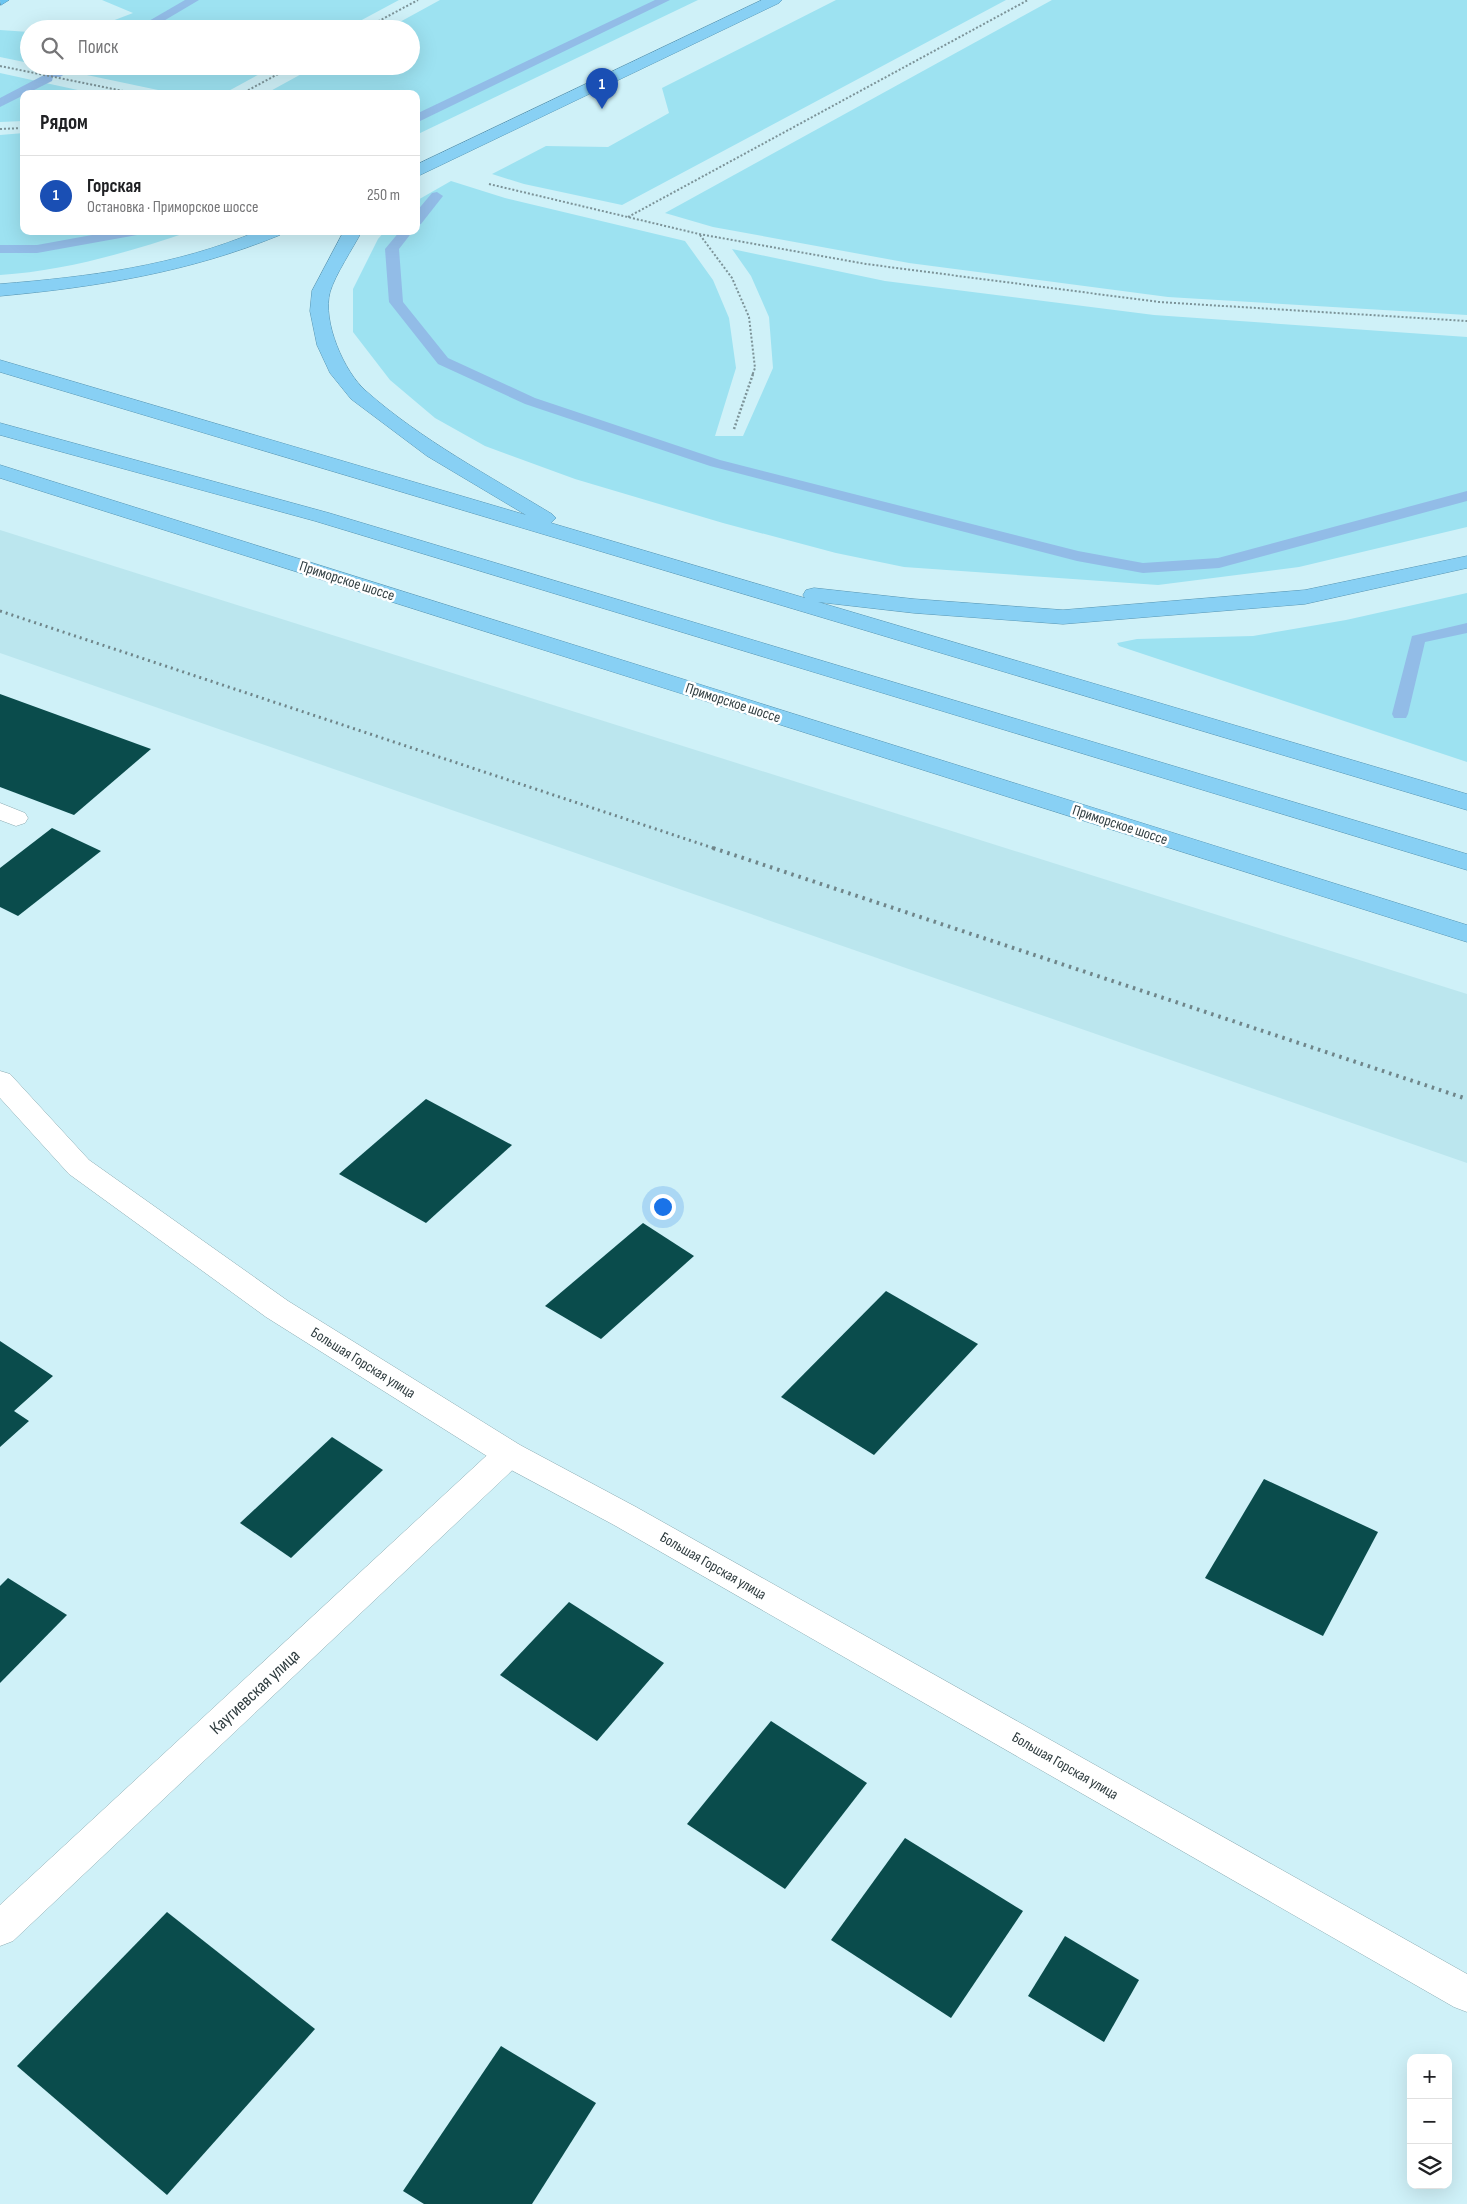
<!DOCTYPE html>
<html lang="ru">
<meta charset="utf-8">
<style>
body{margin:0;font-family:"Sofia Sans Condensed",sans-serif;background:#f2f2f2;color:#202124}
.controls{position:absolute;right:15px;bottom:15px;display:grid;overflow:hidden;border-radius:10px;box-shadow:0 5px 20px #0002}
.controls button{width:45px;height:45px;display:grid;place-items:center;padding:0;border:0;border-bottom:1px solid #e0e0e0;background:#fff;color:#202124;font:25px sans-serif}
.you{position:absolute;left:662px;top:1206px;width:18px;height:18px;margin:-12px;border:4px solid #fff;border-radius:50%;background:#1a73e8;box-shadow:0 0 0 8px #1a73e833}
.badge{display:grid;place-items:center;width:32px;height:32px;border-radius:50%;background:#2563eb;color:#fff;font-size:16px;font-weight:700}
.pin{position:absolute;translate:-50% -41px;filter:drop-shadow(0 1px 2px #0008)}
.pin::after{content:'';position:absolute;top:26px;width:18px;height:15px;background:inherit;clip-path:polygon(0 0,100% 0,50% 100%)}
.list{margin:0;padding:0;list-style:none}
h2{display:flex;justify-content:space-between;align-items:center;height:65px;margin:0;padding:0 20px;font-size:21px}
h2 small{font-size:16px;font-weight:400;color:#757577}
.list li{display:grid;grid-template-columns:32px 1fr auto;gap:15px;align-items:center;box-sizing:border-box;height:80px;padding:0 20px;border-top:1px solid #e0e0e0}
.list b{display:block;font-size:19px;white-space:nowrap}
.list p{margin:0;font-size:16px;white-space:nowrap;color:#757577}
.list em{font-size:16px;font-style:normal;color:#757577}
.icon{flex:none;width:28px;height:28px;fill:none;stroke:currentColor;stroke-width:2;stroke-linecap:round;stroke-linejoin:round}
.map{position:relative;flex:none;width:1467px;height:2204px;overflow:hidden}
.search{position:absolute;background:#fff;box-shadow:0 5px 20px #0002;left:20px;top:20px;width:400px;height:55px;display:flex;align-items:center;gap:12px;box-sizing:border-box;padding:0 18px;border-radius:28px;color:#757577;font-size:19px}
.panel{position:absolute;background:#fff;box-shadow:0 5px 20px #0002;left:20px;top:90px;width:400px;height:145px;border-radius:10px}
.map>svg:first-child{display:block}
</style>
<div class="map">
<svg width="1467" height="2204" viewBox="0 0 1467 2204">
<rect width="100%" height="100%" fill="#cff1f8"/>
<polygon fill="#bbe6ee" points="0,530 1467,994 1467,1163 0,653"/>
<g fill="#9de2f1">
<polygon points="102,0 399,0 345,29 79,29 99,26 133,13"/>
<polygon points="440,0 698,0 416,135 416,94 265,94 316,66 411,66 411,29 387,29"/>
<polygon points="836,0 1006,0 622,205 524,184 492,174 546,146 608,147 669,113 662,88"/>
<polygon points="1052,0 1467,0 1467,315 1168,297 909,263 713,227 665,213"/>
<polygon points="0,30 29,32 29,63 0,57"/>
<polygon points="44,66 274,66 223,94 177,94"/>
<polygon points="0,73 96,94 24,94 24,121 0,122"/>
<path d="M24,133V231H191C130,252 64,271 0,275V135Z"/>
<polygon points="451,181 505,198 685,241 713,280 729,318 736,368 715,436 743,436 773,368 769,317 751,276 732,249 885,281 1154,315 1467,337 1467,527 1299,567 1158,585 904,567 836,553 723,523 575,479 485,446 435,418 390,380 353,332 353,289 378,239 385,231 416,231 416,201"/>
<polygon points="1467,593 1467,762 1119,646 1117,643 1137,639 1253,636 1346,620"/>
</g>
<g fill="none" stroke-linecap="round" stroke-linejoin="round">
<g fill="#92bce7" fill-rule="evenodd">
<polygon points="185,0 199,0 150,29 135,29"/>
<polygon points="655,0 670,0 416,123 416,114"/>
<polygon points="62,66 78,66 60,77 53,77 52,81 0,107 0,98 44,75 51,75 52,71"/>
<polygon points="437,192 443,196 421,224 416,225 416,212 432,193"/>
<polygon points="114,231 143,231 137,235 37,253 0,253 0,245 37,245"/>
<polygon points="400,231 413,231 399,249 403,302 448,358 535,398 720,460 1078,551 1143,563 1218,558 1467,491 1467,501 1219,568 1143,573 1077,561 710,466 525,404 438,364 389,302 385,249"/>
<polygon points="1467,623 1467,633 1425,642 1408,714 1406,718 1394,718 1392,714 1412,636"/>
</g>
</g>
<g fill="#0a4c4c">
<polygon points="0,694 151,749 74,815 0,787"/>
<polygon points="52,828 101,851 18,916 0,907 0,868"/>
<polygon points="426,1099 512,1145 426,1223 339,1174"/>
<polygon points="643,1223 694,1256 601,1339 545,1306"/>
<polygon points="886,1291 978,1344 874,1455 781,1397"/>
<polygon points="0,1341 53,1376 14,1411 29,1421 0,1447"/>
<polygon points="332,1437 383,1470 291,1558 240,1523"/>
<polygon points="1264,1479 1378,1532 1323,1636 1205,1578"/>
<polygon points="8,1578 67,1615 0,1683 0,1586"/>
<polygon points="569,1602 664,1663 597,1741 500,1675"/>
<polygon points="771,1721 867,1783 785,1889 687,1824"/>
<polygon points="905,1838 1023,1911 951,2018 831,1940"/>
<polygon points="167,1912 315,2029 167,2195 17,2066"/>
<polygon points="1065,1936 1139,1980 1104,2042 1028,1996"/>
<polygon points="501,2046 596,2103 532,2204 424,2204 403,2191"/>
</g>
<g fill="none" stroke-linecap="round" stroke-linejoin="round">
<defs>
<polygon id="service" points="0,803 25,813 28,818 25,823 16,826 0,820"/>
<polygon id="minor" points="509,1441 520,1445 525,1454 520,1463 13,1941 0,1946 0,1905 498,1445"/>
<polygon id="tertiary" points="0,1071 10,1074 89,1160 288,1301 520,1445 636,1507 1467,1974 1467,2012 1454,2007 614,1525 498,1463 266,1317 69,1174 0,1098"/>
<g id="trunk">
<polygon points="762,0 782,0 779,3 416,177 416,165"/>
<path d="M258,231H283L280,235C190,272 97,287 0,296V284C88,277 176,266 258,231Z"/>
<path d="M344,231H362C353,248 335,275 330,292C322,321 344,372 366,391C420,439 491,477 552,514L556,518L551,523L805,598L803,595L806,590L814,588L914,599L1063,610L1305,590L1467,556V568L1305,604L1063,624L914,613L818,602L1467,794V810L0,372V360L526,515L427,456L351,399L330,373L317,345L310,311L312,291Z"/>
<polygon points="0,423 329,513 1467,854 1467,870 315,521 0,435"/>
<polygon points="0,465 1467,925 1467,942 0,478"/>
</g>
<polygon id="motorway" points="0,0 9,0 1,5"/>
</defs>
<use href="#service" stroke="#8aaab1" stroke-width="1"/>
<use href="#minor" stroke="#8aaab1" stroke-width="1"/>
<use href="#tertiary" stroke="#8aaab1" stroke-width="1"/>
<use href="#trunk" stroke="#5695b3" stroke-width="1"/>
<use href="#motorway" stroke="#5695b3" stroke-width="1"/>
<g stroke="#7c9398" stroke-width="2" stroke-dasharray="2 2" stroke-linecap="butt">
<polyline points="364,29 418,0"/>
<polyline points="0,66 138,94"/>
<polyline points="241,94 293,66"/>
<polyline points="0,129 24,128"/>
<polyline points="489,184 699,234 866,264 1159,302 1467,321"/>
<polyline points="628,217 1028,0"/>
<polyline points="700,235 732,278 749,317 755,368 752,376"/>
</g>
<polyline stroke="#7c9398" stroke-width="2.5" stroke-dasharray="2 2" stroke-linecap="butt" points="734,429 753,374"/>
<use href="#service" fill="#fff" fill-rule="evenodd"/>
<use href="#minor" fill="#fff" fill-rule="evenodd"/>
<use href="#tertiary" fill="#fff" fill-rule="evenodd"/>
<use href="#trunk" fill="#88d0f4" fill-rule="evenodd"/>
<use href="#motorway" fill="#6ac5f1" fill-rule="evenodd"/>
<polyline stroke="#6f8589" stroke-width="3" stroke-dasharray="2 4" stroke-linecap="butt" points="0,611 716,849"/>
<polyline stroke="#6f8589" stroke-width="4" stroke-dasharray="2.5 5" stroke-linecap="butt" points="713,848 1467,1099"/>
</g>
<g text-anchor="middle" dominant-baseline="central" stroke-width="5" stroke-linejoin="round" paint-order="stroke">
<g font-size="15" fill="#303d40" stroke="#fff">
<text transform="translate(347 581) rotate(18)">Приморское шоссе</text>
<text transform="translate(733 703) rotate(18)">Приморское шоссе</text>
<text transform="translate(1120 825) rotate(18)">Приморское шоссе</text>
<text transform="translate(363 1363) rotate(32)">Большая Горская улица</text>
<text transform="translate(713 1566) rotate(30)">Большая Горская улица</text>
<text transform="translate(1065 1766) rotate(30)">Большая Горская улица</text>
</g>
<g font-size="18" fill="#303d40" stroke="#fff">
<text transform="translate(255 1692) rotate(-43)">Каугиевская улица</text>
</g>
</g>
</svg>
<div class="controls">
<button>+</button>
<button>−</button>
<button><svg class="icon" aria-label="layers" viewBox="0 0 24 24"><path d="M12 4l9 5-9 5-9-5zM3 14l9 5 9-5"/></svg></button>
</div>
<div class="you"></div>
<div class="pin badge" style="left:602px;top:109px;background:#1a4fb4">1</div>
<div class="search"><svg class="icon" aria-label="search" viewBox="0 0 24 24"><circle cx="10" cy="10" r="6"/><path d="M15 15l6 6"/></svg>Поиск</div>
<section class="panel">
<h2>Рядом<small></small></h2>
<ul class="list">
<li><span class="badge" style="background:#1a4fb4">1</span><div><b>Горская</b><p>Остановка · Приморское шоссе</p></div><em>250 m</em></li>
</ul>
</section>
</div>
